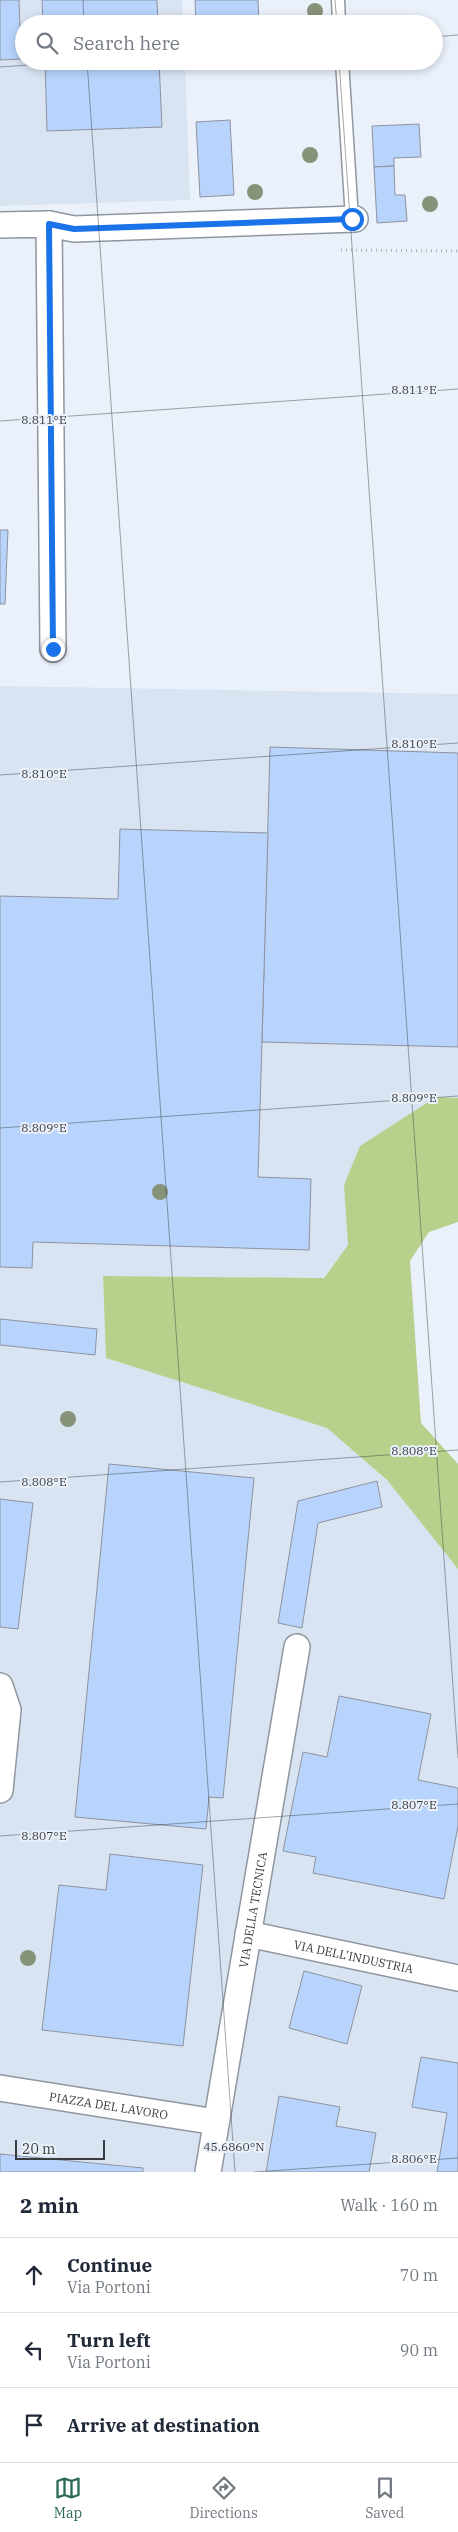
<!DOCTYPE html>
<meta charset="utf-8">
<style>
body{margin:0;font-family:"IBM Plex Serif",serif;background:#f2f2f3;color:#1f2937}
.scale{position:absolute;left:15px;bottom:12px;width:90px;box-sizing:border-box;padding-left:5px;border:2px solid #383a3e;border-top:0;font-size:14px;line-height:18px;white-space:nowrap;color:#383a3e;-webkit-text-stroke:4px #eaf1fb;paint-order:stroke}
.stop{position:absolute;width:15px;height:15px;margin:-11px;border:4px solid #1a73e8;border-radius:50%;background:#fff}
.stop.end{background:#1a73e8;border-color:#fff;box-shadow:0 1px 5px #0008}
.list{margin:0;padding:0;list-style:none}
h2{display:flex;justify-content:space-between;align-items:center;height:65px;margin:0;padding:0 20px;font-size:21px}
h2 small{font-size:16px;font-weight:400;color:#747a83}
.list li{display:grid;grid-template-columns:32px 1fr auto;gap:15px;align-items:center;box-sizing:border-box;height:75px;padding:0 20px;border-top:1px solid #e0e1e3}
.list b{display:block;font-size:19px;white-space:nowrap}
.list p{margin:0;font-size:16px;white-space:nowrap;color:#747a83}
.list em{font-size:16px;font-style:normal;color:#747a83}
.icon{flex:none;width:28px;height:28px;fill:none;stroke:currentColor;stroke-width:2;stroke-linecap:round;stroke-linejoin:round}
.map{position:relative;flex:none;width:458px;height:2172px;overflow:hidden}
.search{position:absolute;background:#fff;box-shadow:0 2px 8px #0003;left:15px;right:15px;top:15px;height:55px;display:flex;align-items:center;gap:12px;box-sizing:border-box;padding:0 18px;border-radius:28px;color:#747a83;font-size:19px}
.sheet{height:290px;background:#fff}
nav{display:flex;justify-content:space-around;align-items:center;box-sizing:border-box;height:70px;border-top:1px solid #e0e1e3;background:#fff;font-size:14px;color:#747a83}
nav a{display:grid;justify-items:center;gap:2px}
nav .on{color:#2c6a57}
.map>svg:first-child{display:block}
</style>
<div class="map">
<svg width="458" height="2172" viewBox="0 0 458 2172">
<rect width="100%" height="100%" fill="#eaf1fb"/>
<g fill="#d9e4f3">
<polygon points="0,0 182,0 183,24 24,24 24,61 185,61 190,200 0,206"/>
<polygon points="0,686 458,694 458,1098 435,1097 344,1185 348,1245 323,1278 103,1276 107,1358 327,1428 387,1480 458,1569 458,2172 0,2172"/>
</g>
<polygon fill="#b7d18c" points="436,1097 458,1098 458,1222 429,1232 410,1261 421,1423 458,1464 458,1569 387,1480 327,1428 106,1358 103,1276 324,1278 348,1245 344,1185 360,1146"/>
<g fill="#b8d4fc" stroke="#8d939c">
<polygon points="0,0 19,0 21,59 0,60"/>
<polygon points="42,0 157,0 158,24 43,24"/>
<polygon points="195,0 258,0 259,24 196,24"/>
<polygon points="45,61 159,61 162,127 47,131"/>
<polygon points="230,120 234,195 200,197 196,122"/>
<polygon points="419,124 421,157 394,158 394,166 374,167 372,126"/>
<polygon points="394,166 395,195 405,195 407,221 377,223 374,167"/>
<polygon points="0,530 8,530 5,604 0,604"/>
<polygon points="270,747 458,753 458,1047 262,1042"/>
<polygon points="120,829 268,833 258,1177 311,1179 309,1250 33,1242 32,1268 0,1267 0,896 118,899"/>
<polygon points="0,1319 97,1329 95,1355 0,1345"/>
<polygon points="109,1464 254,1478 223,1798 209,1797 206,1829 75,1817"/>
<polygon points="377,1481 382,1507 318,1523 302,1628 278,1623 298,1501"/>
<polygon points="0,1499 33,1503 18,1629 0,1627"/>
<polygon points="339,1696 431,1714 418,1780 458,1788 458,1826 444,1899 313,1873 316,1857 283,1851 303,1752 327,1757"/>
<polygon points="110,1854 203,1865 183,2046 42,2030 59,1885 106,1890"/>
<polygon points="304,1971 362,1986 347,2044 289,2028"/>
<polygon points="421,2057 458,2063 458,2172 437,2172 447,2113 412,2107"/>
<polygon points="279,2096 340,2107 336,2126 376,2133 369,2172 266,2172"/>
<polygon points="0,2154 143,2168 143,2172 0,2172"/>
</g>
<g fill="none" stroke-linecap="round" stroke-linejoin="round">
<defs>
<g id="service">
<polyline points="338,0 339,24"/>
<polyline points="342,61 352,219"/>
</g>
<g id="minor">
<polyline points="49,224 74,229 355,219"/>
<polyline points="0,225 49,224 53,649"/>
<polyline points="0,1686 8,1710 0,1790"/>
<path id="s1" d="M248,1934L458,1978"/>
<path id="s2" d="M0,2088L216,2122"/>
<path id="s3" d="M208,2172L297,1647"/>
</g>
</defs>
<use href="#service" stroke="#90969f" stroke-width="15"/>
<use href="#minor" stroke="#90969f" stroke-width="28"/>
<polyline stroke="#afb4bc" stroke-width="3" stroke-dasharray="1 4" stroke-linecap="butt" points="341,250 458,251"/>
<use href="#service" stroke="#fff" stroke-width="12"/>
<use href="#minor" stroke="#fff" stroke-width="25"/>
</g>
<g fill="#869379">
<circle cx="315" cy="11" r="8"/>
<circle cx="310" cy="155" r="8"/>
<circle cx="255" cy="192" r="8"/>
<circle cx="430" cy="204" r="8"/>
<circle cx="160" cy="1192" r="8"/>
<circle cx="68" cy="1419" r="8"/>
<circle cx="28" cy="1958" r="8"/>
</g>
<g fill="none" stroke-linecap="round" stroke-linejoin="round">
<polyline stroke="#1a73e8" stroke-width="6" points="53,649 49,224 74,229 352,219"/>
</g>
<path fill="none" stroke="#383a3e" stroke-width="1" stroke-opacity="0.45" d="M83,0L84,24M335,0L337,24M434,37L458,35M87,61L235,2172M339,61L458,1758M0,67L85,61M0,421L458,389M0,775L458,743M0,1128L458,1096M0,1482L458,1450M0,1836L458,1804M254,2172L458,2158"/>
<g text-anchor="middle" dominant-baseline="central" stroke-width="4" stroke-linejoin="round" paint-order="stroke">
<g font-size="12" fill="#383a3e" stroke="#eaf1fb">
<text stroke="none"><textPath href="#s3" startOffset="266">VIA DELLA TECNICA</textPath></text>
<text stroke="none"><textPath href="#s1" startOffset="108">VIA DELL’INDUSTRIA</textPath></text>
<text stroke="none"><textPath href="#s2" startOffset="110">PIAZZA DEL LAVORO</textPath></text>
</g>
</g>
<g font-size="12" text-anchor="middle" fill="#383a3e" stroke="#eaf1fb" stroke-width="4" stroke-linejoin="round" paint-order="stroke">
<text x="414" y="394">8.811°E</text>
<text x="44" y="424">8.811°E</text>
<text x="414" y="748">8.810°E</text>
<text x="44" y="778">8.810°E</text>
<text x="414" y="1102">8.809°E</text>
<text x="44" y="1132">8.809°E</text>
<text x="414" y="1455">8.808°E</text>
<text x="44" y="1486">8.808°E</text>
<text x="414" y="1809">8.807°E</text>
<text x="44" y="1840">8.807°E</text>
<text x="234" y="2151">45.6860°N</text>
<text x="414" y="2163">8.806°E</text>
</g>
</svg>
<div class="scale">20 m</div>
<div class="stop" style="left:352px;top:219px"></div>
<div class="stop end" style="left:53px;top:649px"></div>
<div class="search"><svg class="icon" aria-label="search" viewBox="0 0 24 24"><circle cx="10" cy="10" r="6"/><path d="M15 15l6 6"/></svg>Search here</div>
</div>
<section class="sheet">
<h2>2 min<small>Walk · 160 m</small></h2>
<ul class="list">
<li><svg class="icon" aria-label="ahead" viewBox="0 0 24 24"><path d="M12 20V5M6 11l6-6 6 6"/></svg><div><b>Continue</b><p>Via Portoni</p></div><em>70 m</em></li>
<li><svg class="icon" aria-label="left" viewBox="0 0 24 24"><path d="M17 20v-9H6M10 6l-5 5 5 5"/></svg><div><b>Turn left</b><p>Via Portoni</p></div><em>90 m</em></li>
<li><svg class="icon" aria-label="arrive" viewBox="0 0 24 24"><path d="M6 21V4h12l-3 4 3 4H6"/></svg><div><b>Arrive at destination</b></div></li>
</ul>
</section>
<nav>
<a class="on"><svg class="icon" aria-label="map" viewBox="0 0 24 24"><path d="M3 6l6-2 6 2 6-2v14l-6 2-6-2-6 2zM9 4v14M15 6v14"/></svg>Map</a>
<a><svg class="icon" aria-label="directions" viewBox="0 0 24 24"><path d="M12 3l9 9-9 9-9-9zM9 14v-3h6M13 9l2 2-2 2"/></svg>Directions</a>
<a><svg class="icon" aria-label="saved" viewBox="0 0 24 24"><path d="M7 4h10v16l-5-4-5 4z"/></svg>Saved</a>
</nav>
